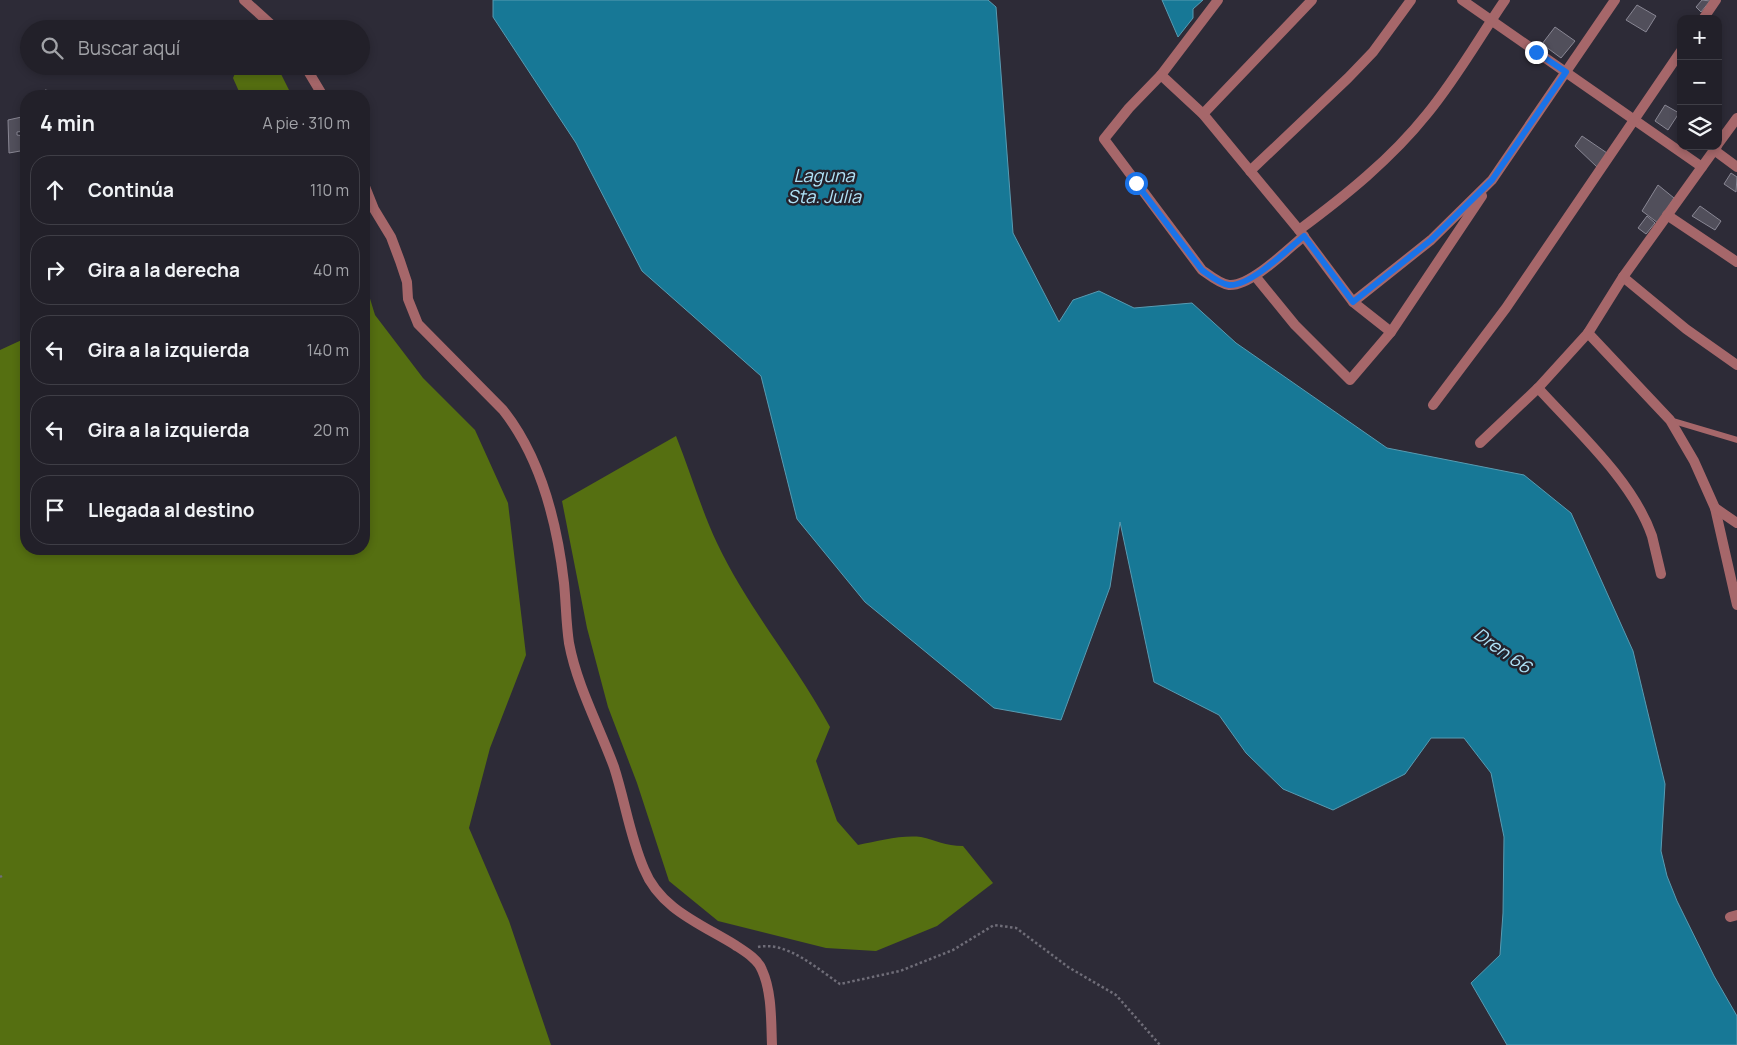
<!DOCTYPE html>
<html lang="es">
<meta charset="utf-8">
<style>
body{margin:0;font-family:Manrope,sans-serif;background:#2a2831;color:#f1f3f6}
.controls{position:absolute;right:15px;top:15px;display:grid;overflow:hidden;border-radius:10px;box-shadow:0 2px 8px #0003}
.controls button{width:45px;height:45px;display:grid;place-items:center;padding:0;border:0;border-bottom:1px solid #3f3e46;background:#222029;color:#f1f3f6;font:25px sans-serif}
.stop{position:absolute;width:15px;height:15px;margin:-11px;border:4px solid #1a73e8;border-radius:50%;background:#fff}
.stop.end{background:#1a73e8;border-color:#fff;box-shadow:0 1px 5px #0008}
.list{margin:0;padding:0;list-style:none}
h2{display:flex;justify-content:space-between;align-items:center;height:65px;margin:0;padding:0 20px;font-size:21px}
h2 small{font-size:16px;font-weight:400;color:#a2a3a8}
.list li{display:grid;grid-template-columns:32px 1fr auto;gap:15px;align-items:center;box-sizing:border-box;height:70px;margin:0 10px 10px;padding:0 10px;border:1px solid #3f3e46;border-radius:20px}
.list b{display:block;font-size:19px;white-space:nowrap}
.list em{font-size:16px;font-style:normal;color:#a2a3a8}
.icon{flex:none;width:28px;height:28px;fill:none;stroke:currentColor;stroke-width:2;stroke-linecap:round;stroke-linejoin:round}
.map{position:relative;flex:none;width:1737px;height:1045px;overflow:hidden}
.search{position:absolute;background:#222029;box-shadow:0 2px 8px #0003;left:20px;top:20px;width:350px;height:55px;display:flex;align-items:center;gap:12px;box-sizing:border-box;padding:0 18px;border-radius:28px;color:#a2a3a8;font-size:19px}
.panel{position:absolute;background:#222029;box-shadow:0 2px 8px #0003;left:20px;top:90px;width:350px;height:465px;border-radius:20px}
.map>svg:first-child{display:block}
</style>
<div class="map">
<svg width="1737" height="1045" viewBox="0 0 1737 1045">
<rect width="100%" height="100%" fill="#2d2b37"/>
<g fill="#556f11">
<polygon points="238,66 272,66 281,74 292,96 241,96 233,78"/>
<polygon points="364,279 375,315 423,378 475,430 508,503 526,655 490,748 469,828 509,921 551,1045 0,1045 0,350 26,338 26,549 364,549"/>
<path d="M676,436C690,471 701,509 717,543C747,607 796,664 830,727L816,761L837,821L858,845C879,841 900,835 921,837C936,840 945,846 963,846L993,883L937,926L876,951L826,948L718,921L669,881L637,783L608,707L587,628L562,501Z"/>
</g>
<g fill="#177896" stroke="#589bb2">
<polygon points="493,0 988,0 996,7 1013,233 1059,322 1073,300 1099,291 1134,308 1192,303 1236,343 1387,448 1524,475 1571,513 1633,651 1665,784 1661,851 1667,876 1677,901 1714,976 1737,1016 1737,1045 1507,1045 1471,983 1500,955 1503,913 1504,837 1491,773 1464,738 1431,738 1405,774 1333,810 1283,789 1246,753 1219,715 1154,682 1120,522 1110,587 1061,720 994,708 865,602 797,519 761,376 642,271 576,143 493,17"/>
<polygon points="1162,0 1203,0 1193,9 1193,18 1178,37"/>
</g>
<g fill="#514f5b" stroke="#898794">
<polygon points="1702,0 1710,1 1701,12 1696,7"/>
<polygon points="1637,5 1656,16 1646,32 1626,20"/>
<polygon points="1555,27 1575,41 1561,58 1542,44"/>
<polygon points="45,90 66,94 66,96 45,96"/>
<polygon points="1665,105 1679,113 1668,130 1655,121"/>
<polygon points="26,116 25,131 17,132 17,135 24,136 26,150 9,153 8,120"/>
<polygon points="1582,136 1607,153 1597,167 1575,146"/>
<polygon points="1731,173 1737,177 1736,192 1724,184"/>
<polygon points="1658,185 1674,198 1658,223 1642,211"/>
<polygon points="1700,206 1721,221 1715,230 1692,216"/>
<polygon points="1647,216 1655,223 1646,234 1638,228"/>
</g>
<g fill="none" stroke-linecap="round" stroke-linejoin="round">
<g stroke="#6f6d78" stroke-width="2.5" stroke-dasharray="2.5 2.5" stroke-linecap="butt">
<polyline points="0,877 2,876"/>
<path d="M758,947C787,941 816,968 840,984L900,971L953,950L994,925L1016,928L1068,967L1116,995L1160,1045"/>
</g>
<polyline stroke="#a6676a" stroke-width="6" points="1670,420 1737,440"/>
<g stroke="#a6676a" stroke-width="10">
<polyline points="244,0 276,29"/>
<path d="M1218,0L1161,75L1129,108L1104,139L1202,270C1209,275 1220,284 1229,285C1250,287 1288,249 1304,236"/>
<polyline points="1462,0 1702,167"/>
<polyline points="1703,19 1716,0"/>
<polyline points="305,66 323,96"/>
<polyline points="1161,75 1203,114 1299,230 1353,302 1391,332 1350,380 1295,325 1255,276"/>
<polyline points="1203,114 1312,0"/>
<polyline points="1718,144 1737,118"/>
<polyline points="1714,150 1737,167"/>
<polyline points="1250,171 1348,78 1373,52 1411,0"/>
<path d="M364,184L374,209L391,237L400,261L407,282L408,299L418,324L503,410C541,458 557,522 564,583C566,603 566,623 569,643C577,686 599,726 614,767C625,801 630,837 644,869C660,909 701,924 735,945C744,951 758,959 762,970C772,992 771,1021 772,1045"/>
<polyline points="1667,215 1737,262"/>
<path d="M1299,230C1345,196 1391,159 1427,114C1456,79 1479,38 1505,0"/>
<polyline points="1623,277 1686,329 1737,365"/>
<polyline points="1353,302 1431,240 1492,180 1615,0"/>
<polyline points="1391,332 1482,196"/>
<polyline points="1588,333 1670,420 1694,461 1715,508 1737,605"/>
<path d="M1538,388C1577,431 1633,481 1652,536C1655,549 1658,561 1661,574"/>
<polyline points="1433,405 1506,308 1681,51"/>
<polyline points="1480,443 1538,388 1588,333 1623,277 1717,146"/>
<polyline points="1715,508 1737,523"/>
<polyline points="1730,917 1737,915"/>
</g>
</g>
<g fill="none" stroke-linecap="round" stroke-linejoin="round">
<path stroke="#1a73e8" stroke-width="6" d="M1136,183L1202,270C1209,275 1220,284 1229,285C1250,287 1288,249 1304,236L1353,302L1431,240L1492,180L1566,72L1536,52"/>
</g>
<g text-anchor="middle" dominant-baseline="central" stroke-width="5" stroke-linejoin="round" paint-order="stroke">
<g font-size="18" font-style="italic" fill="#afe2f7" stroke="#24222c">
<text x="824" y="175">Laguna<tspan x="824" dy="21">Sta. Julia</tspan></text>
<text transform="translate(1503 650) rotate(35)">Dren 66</text>
</g>
</g>
</svg>
<div class="controls">
<button>+</button>
<button>−</button>
<button><svg class="icon" aria-label="layers" viewBox="0 0 24 24"><path d="M12 4l9 5-9 5-9-5zM3 14l9 5 9-5"/></svg></button>
</div>
<div class="stop" style="left:1136px;top:183px"></div>
<div class="stop end" style="left:1536px;top:52px"></div>
<div class="search"><svg class="icon" aria-label="search" viewBox="0 0 24 24"><circle cx="10" cy="10" r="6"/><path d="M15 15l6 6"/></svg>Buscar aquí</div>
<section class="panel">
<h2>4 min<small>A pie · 310 m</small></h2>
<ul class="list">
<li><svg class="icon" aria-label="ahead" viewBox="0 0 24 24"><path d="M12 20V5M6 11l6-6 6 6"/></svg><div><b>Continúa</b></div><em>110 m</em></li>
<li><svg class="icon" aria-label="right" viewBox="0 0 24 24"><path d="M7 20v-9h11M14 6l5 5-5 5"/></svg><div><b>Gira a la derecha</b></div><em>40 m</em></li>
<li><svg class="icon" aria-label="left" viewBox="0 0 24 24"><path d="M17 20v-9H6M10 6l-5 5 5 5"/></svg><div><b>Gira a la izquierda</b></div><em>140 m</em></li>
<li><svg class="icon" aria-label="left" viewBox="0 0 24 24"><path d="M17 20v-9H6M10 6l-5 5 5 5"/></svg><div><b>Gira a la izquierda</b></div><em>20 m</em></li>
<li><svg class="icon" aria-label="arrive" viewBox="0 0 24 24"><path d="M6 21V4h12l-3 4 3 4H6"/></svg><div><b>Llegada al destino</b></div></li>
</ul>
</section>
</div>
